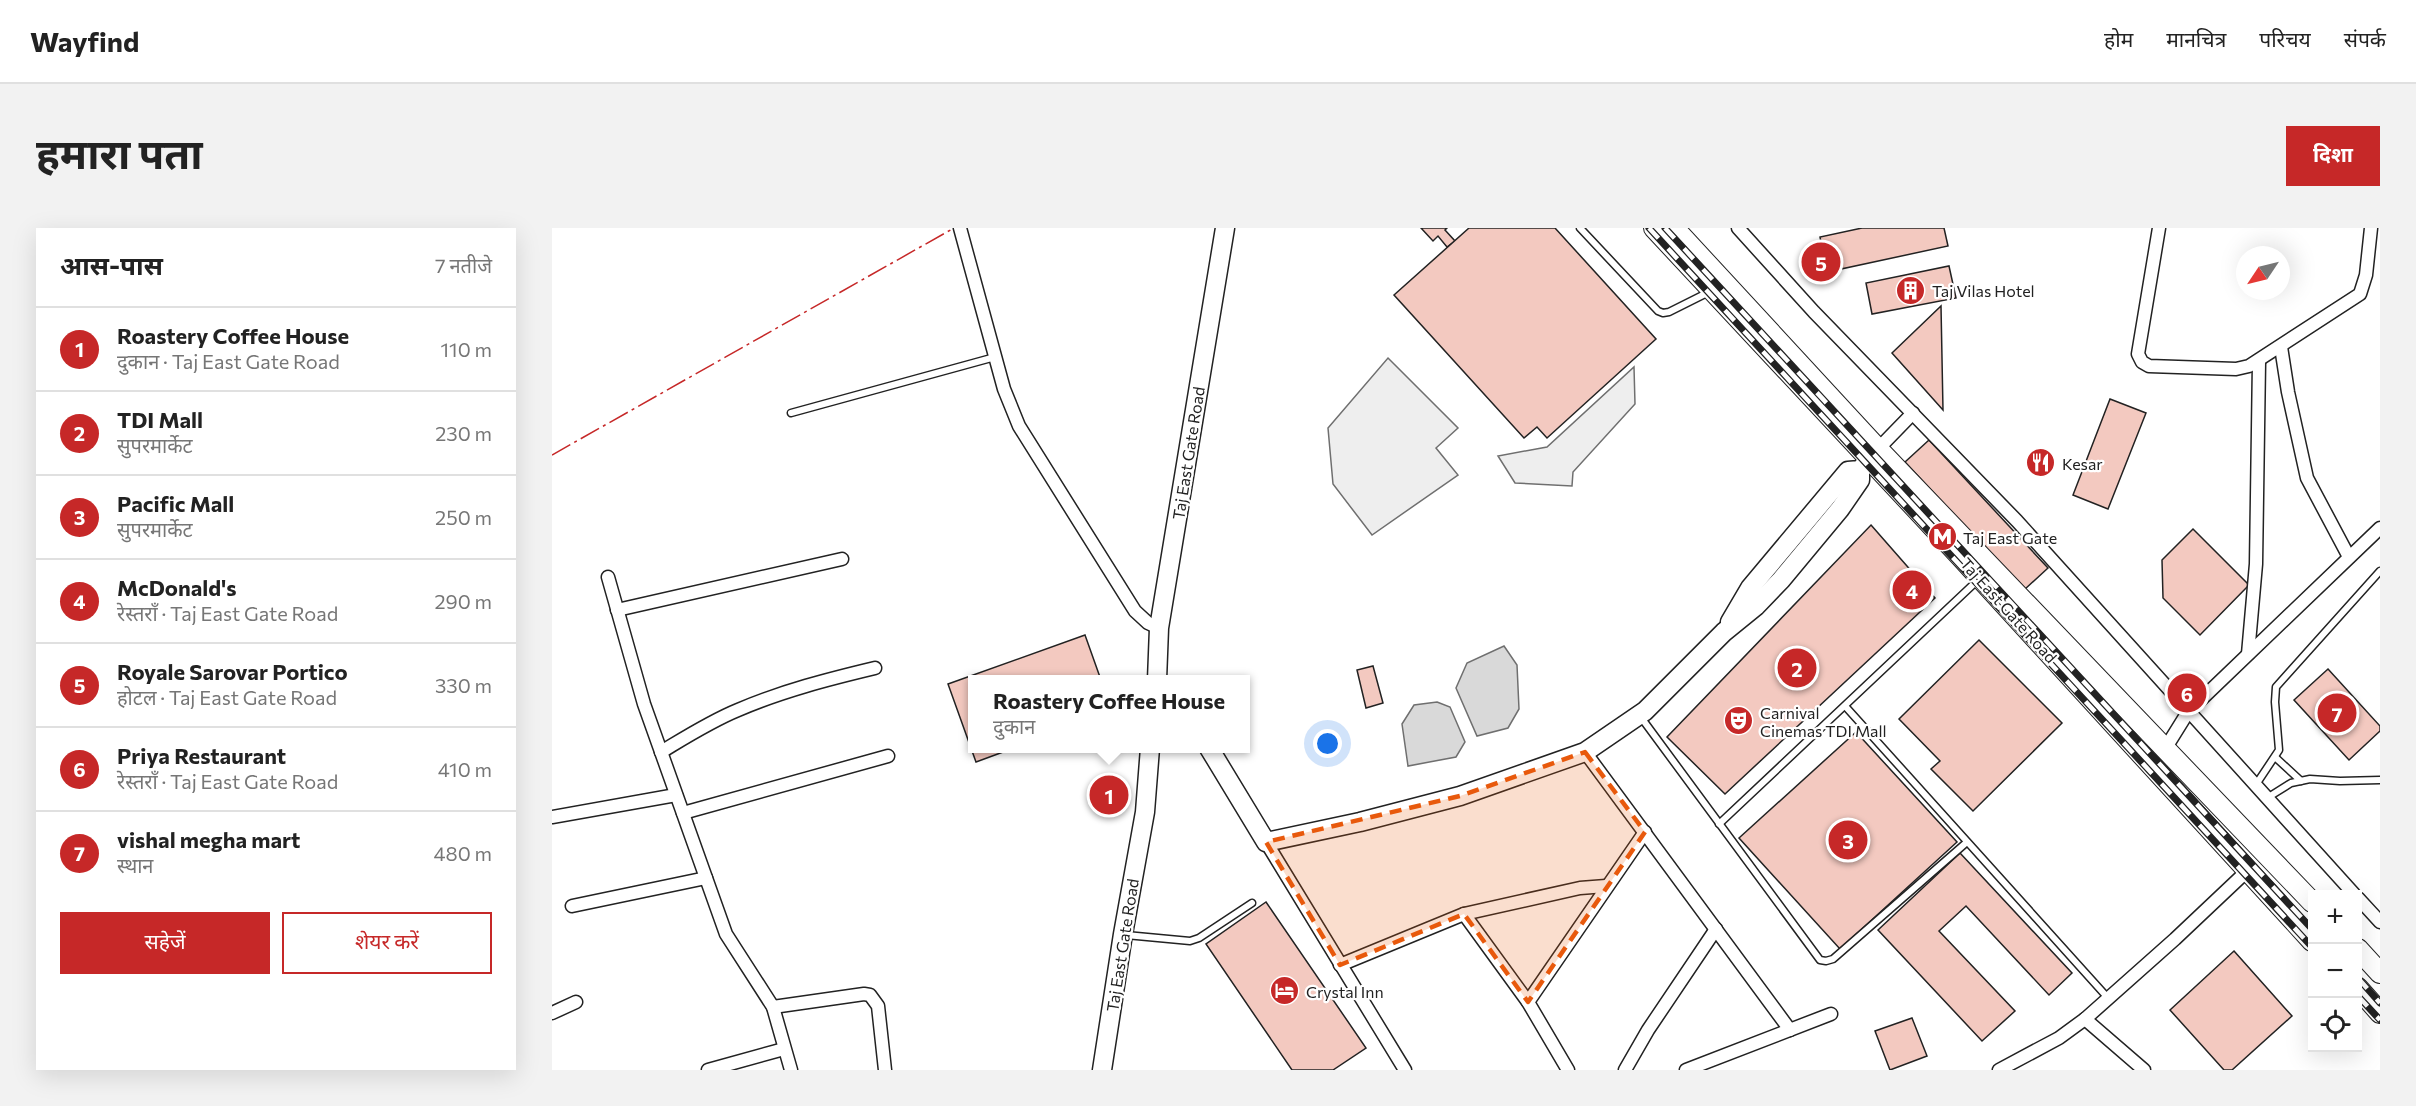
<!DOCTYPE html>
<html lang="hi">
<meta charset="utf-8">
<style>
body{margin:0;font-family:Commissioner,"Noto Sans Devanagari",sans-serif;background:#f2f2f2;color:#222}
.controls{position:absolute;right:18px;bottom:18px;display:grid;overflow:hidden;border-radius:0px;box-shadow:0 6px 24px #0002}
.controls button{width:54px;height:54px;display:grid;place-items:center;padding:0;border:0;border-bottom:2px solid #e0e0e0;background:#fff;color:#222;font:30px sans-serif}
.compass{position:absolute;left:1684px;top:18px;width:54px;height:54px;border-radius:50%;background:#fff;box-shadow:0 6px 24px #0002;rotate:235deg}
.you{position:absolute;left:776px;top:516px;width:21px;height:21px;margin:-15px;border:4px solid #fff;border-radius:50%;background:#1a73e8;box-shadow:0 0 0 9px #1a73e833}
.badge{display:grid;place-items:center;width:39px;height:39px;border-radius:50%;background:#c62828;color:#fff;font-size:20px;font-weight:700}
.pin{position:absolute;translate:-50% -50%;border:3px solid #fff;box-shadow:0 2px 6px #0006}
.popup{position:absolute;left:416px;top:447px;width:282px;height:78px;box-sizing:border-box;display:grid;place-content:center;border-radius:0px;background:#fff;filter:drop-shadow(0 2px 4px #0005);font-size:20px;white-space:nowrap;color:#767676}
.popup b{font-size:22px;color:#222}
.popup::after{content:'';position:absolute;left:50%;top:100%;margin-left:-12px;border:12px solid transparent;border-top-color:#fff}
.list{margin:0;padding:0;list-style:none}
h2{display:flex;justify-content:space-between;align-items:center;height:78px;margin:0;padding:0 24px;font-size:26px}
h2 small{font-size:20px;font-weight:400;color:#767676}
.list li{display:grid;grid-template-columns:39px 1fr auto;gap:18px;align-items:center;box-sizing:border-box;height:84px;padding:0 24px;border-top:2px solid #e0e0e0}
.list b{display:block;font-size:22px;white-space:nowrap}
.list p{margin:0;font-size:20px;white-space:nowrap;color:#767676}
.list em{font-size:20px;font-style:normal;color:#767676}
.actions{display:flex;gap:12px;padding:18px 24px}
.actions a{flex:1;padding:14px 0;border:2px solid #c62828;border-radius:0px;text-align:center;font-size:21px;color:#c62828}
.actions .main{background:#c62828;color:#fff}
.icon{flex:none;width:33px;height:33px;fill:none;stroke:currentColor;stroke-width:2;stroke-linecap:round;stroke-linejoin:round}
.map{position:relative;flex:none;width:1828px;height:842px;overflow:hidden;border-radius:0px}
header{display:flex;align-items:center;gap:36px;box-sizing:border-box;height:84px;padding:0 30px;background:#fff;border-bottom:2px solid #e0e0e0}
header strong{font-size:28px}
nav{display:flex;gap:33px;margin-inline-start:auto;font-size:21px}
.intro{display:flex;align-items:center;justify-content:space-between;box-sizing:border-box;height:144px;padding:0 36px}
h1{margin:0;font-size:42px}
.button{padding:15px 27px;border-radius:0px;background:#c62828;color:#fff;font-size:21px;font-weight:700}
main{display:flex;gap:36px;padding:0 36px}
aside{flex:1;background:#fff;border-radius:0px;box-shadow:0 6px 24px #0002}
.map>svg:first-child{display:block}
</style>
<header>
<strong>Wayfind</strong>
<nav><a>होम</a><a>मानचित्र</a><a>परिचय</a><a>संपर्क</a></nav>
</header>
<div class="intro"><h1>हमारा पता</h1><a class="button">दिशा</a></div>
<main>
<aside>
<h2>आस-पास<small>7 नतीजे</small></h2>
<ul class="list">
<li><span class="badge">1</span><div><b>Roastery Coffee House</b><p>दुकान · Taj East Gate Road</p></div><em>110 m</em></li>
<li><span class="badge">2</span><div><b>TDI Mall</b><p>सुपरमार्केट</p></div><em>230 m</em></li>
<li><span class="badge">3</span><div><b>Pacific Mall</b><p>सुपरमार्केट</p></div><em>250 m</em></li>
<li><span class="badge">4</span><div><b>McDonald's</b><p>रेस्तराँ · Taj East Gate Road</p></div><em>290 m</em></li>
<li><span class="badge">5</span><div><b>Royale Sarovar Portico</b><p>होटल · Taj East Gate Road</p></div><em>330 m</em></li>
<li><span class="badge">6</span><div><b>Priya Restaurant</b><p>रेस्तराँ · Taj East Gate Road</p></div><em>410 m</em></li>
<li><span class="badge">7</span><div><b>vishal megha mart</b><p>स्थान</p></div><em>480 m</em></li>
</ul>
<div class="actions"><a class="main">सहेजें</a><a>शेयर करें</a></div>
</aside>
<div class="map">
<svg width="1828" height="842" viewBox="0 0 1828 842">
<rect width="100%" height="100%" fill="#fff"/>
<g fill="#eee" stroke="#6f6f6f" stroke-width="1.5">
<polygon points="836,130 906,200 884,220 906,247 820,307 781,256 776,200"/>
<polygon points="1082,139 1083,176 1021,244 1020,258 963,255 946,228 995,219"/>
</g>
<g fill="#d9d9d9" stroke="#6f6f6f" stroke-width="1.5">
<polygon points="952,418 965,437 967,481 956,500 925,508 904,460 915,435"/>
<polygon points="885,474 898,479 913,514 904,529 856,538 850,496 862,477"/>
</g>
<g fill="#f3c9c0" stroke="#222" stroke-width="1.5">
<polygon points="869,0 895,0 893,2 903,13 895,19 886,8 881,13"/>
<polygon points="917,0 1003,0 1104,111 995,210 985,199 972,210 842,67"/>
<polygon points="1310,0 1392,0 1396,18 1275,44 1268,9"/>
<polygon points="1397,38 1404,70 1320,86 1314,55"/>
<polygon points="1389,78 1391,182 1340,125"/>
<polygon points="1558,171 1594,185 1556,281 1521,267"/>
<polygon points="1377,212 1496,340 1472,362 1353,234"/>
<polygon points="1319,297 1383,370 1173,566 1115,509"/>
<polygon points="1641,301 1697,357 1648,407 1611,370 1610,332"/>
<polygon points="533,407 549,452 420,452 420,520 462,520 424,534 396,456"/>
<polygon points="1427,412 1510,495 1421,583 1379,541 1388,533 1347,491"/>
<polygon points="821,438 831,475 814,480 805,442"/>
<polygon points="1776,441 1828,498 1828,503 1797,532 1742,472"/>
<polygon points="1304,504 1405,614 1288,721 1187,610"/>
<polygon points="1408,625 1520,745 1497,767 1414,678 1387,703 1463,783 1430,813 1326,702"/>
<polygon points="714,674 814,820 781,842 740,842 654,716"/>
<polygon points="1682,723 1740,788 1680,842 1672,842 1618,782"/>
<polygon points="1360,790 1375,828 1338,842 1323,803"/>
</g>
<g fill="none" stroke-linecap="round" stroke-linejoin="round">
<defs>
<g id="service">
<polyline points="1028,0 1106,83 1111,85 1117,84 1157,64"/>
<polyline points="239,185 443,129"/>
<polyline points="1293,478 1556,770"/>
<polyline points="1088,488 1268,732 1274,733 1281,731 1415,614"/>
<polyline points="1723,529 1749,553"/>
<polyline points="1703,558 1727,522 1723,474 1724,459 1828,343"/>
<polyline points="1715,570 1739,555 1758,551 1788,553 1828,552"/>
<polyline points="1167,596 1427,351"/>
<polyline points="574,707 638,713 647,710 700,675"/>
</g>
<g id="minor">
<polyline points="408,0 452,161 467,198 583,383 596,395 607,400"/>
<polyline points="1186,0 1262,84 1465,293 1802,666"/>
<polyline points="1607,0 1586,126 1590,134 1597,138 1684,141 1697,138 1808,66 1814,47 1819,0"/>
<polyline points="1729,119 1736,164 1755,250 1797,329"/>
<polyline points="1326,221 1361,185"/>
<polyline points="56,349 92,476 174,706 221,779 239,842"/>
<polyline points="65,382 290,331"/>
<polyline points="1696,426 1704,336 1707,134"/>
<polyline points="1613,521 1636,484 1828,300"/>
<path d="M109,524C134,509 159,493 186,482C230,463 277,451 323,440"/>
<polyline points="1033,524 1238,802"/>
<polyline points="131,585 336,528"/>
<polyline points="0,589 124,567"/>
<polyline points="714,614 853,842"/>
<polyline points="1806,670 1828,694"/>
<polyline points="20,678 154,650"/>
<polyline points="912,686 976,774"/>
<polyline points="788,737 912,686 1028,660 1054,658"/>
<polyline points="221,779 312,766 318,767 326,778 333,842"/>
<polyline points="0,785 24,774"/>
<polyline points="1533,791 1592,842"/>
<polyline points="156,842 232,821"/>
<polyline points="1016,842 976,774 1093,604"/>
<polyline points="1073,842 1096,802 1164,701"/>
<polyline points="1134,842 1279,786"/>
<polyline points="1447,842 1507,810 1533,791 1623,711 1695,643"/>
</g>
<g id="secondary">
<polyline points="1178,394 1198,360 1296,243 1308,242 1315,234"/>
<polyline points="605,452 607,400 673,0"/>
<polyline points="657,520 714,614 808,594 908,568 1033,524 1093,483 1172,404 1204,378 1229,352 1288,281 1308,252 1308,242"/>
<polyline points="550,842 571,706 593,584 598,520"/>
</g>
<g id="primary">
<polyline points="1102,0 1408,328 1760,713"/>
<polyline points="1122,0 1326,221 1760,674"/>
<polyline points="1806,721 1828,745"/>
<polyline points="1806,760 1828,785"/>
</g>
</defs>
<use href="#service" stroke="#222" stroke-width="9"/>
<use href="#minor" stroke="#222" stroke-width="15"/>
<use href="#secondary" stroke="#222" stroke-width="21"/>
<use href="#primary" stroke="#222" stroke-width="22"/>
<use href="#service" stroke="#fff" stroke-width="6"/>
<use href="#minor" stroke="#fff" stroke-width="12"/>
<use href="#secondary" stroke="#fff" stroke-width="18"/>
<use href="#primary" stroke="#fff" stroke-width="20"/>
<defs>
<g id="rail">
<polyline points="1097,0 1760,719"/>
<polyline points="1113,0 1760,701"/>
<polyline points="1806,750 1828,775"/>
<polyline points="1806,768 1828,792"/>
</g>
</defs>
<use href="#rail" stroke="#222" stroke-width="7"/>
<use href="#rail" stroke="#fff" stroke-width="4.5" stroke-dasharray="14" stroke-linecap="butt"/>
<polyline stroke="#c62828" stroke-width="1.5" stroke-dasharray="21 4.5 3 4.5" stroke-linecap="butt" points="0,227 402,0"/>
</g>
<path fill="#e8590c" fill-opacity="0.2" stroke="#e8590c" stroke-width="4.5" stroke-dasharray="12 8" stroke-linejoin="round" d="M1033,524L1093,604L976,774L912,686L788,737L714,614L908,568Z"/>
<defs>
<symbol id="building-disc" viewBox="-11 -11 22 22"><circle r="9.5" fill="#c62828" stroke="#fff"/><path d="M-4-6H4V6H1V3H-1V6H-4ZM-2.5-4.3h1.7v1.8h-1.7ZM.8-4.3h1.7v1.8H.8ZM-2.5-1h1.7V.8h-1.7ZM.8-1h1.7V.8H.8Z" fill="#fff"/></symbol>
<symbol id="restaurant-disc" viewBox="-11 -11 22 22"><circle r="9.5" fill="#c62828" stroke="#fff"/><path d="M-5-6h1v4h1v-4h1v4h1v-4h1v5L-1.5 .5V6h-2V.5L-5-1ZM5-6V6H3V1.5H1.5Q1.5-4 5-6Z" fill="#fff"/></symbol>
<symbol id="metro-disc" viewBox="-11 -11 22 22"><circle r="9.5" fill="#c62828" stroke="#fff"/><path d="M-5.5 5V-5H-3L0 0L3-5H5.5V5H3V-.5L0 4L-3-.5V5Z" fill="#fff"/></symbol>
<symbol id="theatre-disc" viewBox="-11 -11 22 22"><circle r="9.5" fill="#c62828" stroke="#fff"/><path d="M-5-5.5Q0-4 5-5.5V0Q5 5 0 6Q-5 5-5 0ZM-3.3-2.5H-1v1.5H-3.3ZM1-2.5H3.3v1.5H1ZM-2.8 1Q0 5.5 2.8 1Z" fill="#fff"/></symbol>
<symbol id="hotel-disc" viewBox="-11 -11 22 22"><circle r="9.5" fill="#c62828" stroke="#fff"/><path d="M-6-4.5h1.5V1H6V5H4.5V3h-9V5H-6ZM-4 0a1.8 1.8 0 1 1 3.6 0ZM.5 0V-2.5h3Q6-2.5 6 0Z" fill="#fff"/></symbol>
</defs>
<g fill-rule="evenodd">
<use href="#building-disc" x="1342" y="46" width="33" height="33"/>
<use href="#restaurant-disc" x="1472" y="218" width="33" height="33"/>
<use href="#metro-disc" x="1374" y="292" width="33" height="33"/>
<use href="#theatre-disc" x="1170" y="476" width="33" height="33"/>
<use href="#hotel-disc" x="716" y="746" width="33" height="33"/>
</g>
<g text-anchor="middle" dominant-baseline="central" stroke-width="4.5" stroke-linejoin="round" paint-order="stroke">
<g font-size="16" fill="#222" stroke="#fff" text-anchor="start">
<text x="1380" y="62">Taj Vilas Hotel</text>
<text x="1510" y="235">Kesar</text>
<text x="1411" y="309">Taj East Gate</text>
<text x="1208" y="484">Carnival<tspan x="1208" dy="18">Cinemas TDI Mall</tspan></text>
<text x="754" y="763">Crystal Inn</text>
</g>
<g font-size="16" fill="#222" stroke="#fff">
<text transform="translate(636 225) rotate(-81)">Taj East Gate Road</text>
<text transform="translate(1457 382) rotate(48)">Taj East Gate Road</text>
<text transform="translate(570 717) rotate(-81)">Taj East Gate Road</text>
</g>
</g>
</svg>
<div class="controls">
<button>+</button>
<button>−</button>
<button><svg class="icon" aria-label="locate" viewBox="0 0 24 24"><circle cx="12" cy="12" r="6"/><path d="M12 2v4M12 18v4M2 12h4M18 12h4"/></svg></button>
</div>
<svg class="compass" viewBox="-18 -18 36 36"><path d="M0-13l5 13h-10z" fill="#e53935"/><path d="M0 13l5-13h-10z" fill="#767676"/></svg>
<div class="you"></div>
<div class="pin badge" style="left:557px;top:567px">1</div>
<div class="popup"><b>Roastery Coffee House</b>दुकान</div>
<div class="pin badge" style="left:1245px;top:440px">2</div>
<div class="pin badge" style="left:1296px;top:612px">3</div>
<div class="pin badge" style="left:1360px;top:362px">4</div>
<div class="pin badge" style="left:1269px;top:34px">5</div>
<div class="pin badge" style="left:1635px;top:465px">6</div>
<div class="pin badge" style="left:1785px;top:485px">7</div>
</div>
</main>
